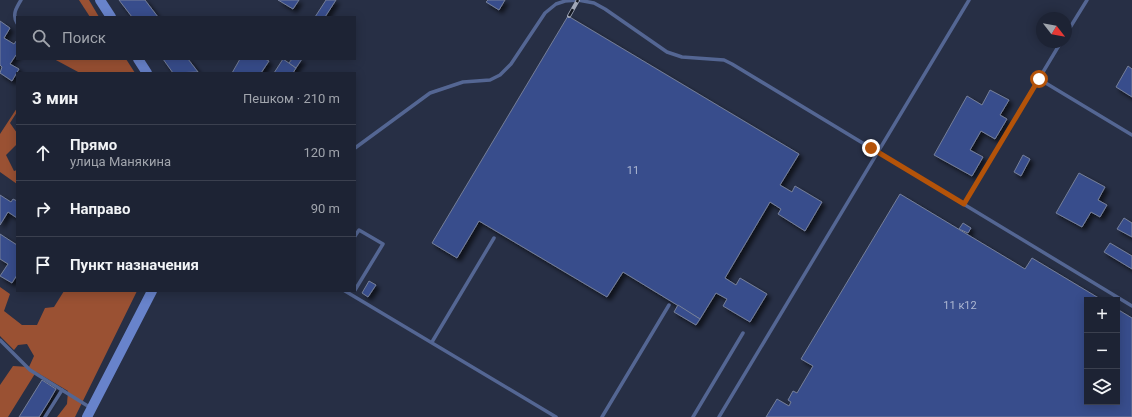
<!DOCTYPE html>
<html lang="ru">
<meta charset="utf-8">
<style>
body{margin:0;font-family:Roboto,sans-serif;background:#2a2f40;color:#f1f3f6}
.controls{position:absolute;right:12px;bottom:12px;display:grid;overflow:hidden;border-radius:0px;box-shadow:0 2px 10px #0003}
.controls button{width:36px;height:36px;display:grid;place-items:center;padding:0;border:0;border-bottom:1px solid #3b404f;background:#1d2334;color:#f1f3f6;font:20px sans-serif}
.compass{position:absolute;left:1036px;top:12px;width:36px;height:36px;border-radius:50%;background:#1d2334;box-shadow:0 2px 10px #0003;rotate:121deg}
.stop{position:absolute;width:12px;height:12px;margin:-9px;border:3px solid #b45309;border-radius:50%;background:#fff}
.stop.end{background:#b45309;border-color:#fff;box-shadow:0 1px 4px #0008}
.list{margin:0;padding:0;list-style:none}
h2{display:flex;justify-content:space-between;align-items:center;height:52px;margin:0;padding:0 16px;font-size:17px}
h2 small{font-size:13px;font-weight:400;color:#a0a4ac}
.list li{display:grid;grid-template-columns:26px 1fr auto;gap:12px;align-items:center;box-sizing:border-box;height:56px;padding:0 16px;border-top:1px solid #3b404f}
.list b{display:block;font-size:15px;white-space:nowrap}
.list p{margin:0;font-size:13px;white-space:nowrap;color:#a0a4ac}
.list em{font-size:13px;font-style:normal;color:#a0a4ac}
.icon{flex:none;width:22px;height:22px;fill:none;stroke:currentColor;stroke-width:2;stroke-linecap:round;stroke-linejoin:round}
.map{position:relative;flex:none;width:1132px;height:417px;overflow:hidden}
.search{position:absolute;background:#1d2334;box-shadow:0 2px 10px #0003;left:16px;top:16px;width:340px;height:44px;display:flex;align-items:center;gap:10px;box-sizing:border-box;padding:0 14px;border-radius:0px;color:#a0a4ac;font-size:15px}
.panel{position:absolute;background:#1d2334;box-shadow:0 2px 10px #0003;left:16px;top:72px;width:340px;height:220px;border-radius:0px}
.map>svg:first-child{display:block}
</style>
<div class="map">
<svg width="1132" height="417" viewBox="0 0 1132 417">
<defs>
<filter id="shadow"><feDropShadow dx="3.5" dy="3.5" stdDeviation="2" flood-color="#0009"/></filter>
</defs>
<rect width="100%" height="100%" fill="#272f45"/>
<g fill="#9a5133">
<polygon points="79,0 89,0 99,17 90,17"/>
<polygon points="54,59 126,59 135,73 80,73"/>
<polygon points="17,108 17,112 10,123 17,133 17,144 6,155 14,171 17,170 17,184 0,172 0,134"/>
<polygon points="0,287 10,294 4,311 22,325 37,325 45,308 54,307 64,291 137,291 75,417 57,417 67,404 68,391 36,372 8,417 0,417 0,385 13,366 29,367 34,356 27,344 18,345 14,350 0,336"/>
</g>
<g fill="#384d8c" stroke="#757f99" filter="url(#shadow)">
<polygon points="119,0 145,0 158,17 132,17"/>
<polygon points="278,0 299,0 293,9"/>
<polygon points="326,0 336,0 325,17 315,17"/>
<polygon points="488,0 505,0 499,10 486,2"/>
<polygon points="568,16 799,154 780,185 792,192 795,186 822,202 805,231 778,214 781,209 770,202 725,278 736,285 740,278 767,294 750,322 723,306 727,299 716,293 700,319 623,272 607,297 479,221 457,258 432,243"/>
<polygon points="0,21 10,28 4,38 14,44 17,40 17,56 16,55 10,64 19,69 12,81 0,73 2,67 0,65"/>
<polygon points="163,59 188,59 198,72 173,73"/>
<polygon points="240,59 265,59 269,61 261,73 232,73"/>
<polygon points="283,59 296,68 293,73 274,73"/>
<polygon points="292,59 302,59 296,68 289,63"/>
<polygon points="1128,66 1132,69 1132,97 1116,87"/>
<polygon points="990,90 1009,100 1000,115 1007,119 995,139 981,131 970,150 983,157 972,176 934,155 967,96 982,105"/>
<polygon points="1023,155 1030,159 1021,176 1014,172"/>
<polygon points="1079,173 1105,187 1098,200 1107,205 1100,217 1091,212 1082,227 1056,213"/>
<polygon points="900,194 1025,269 1032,258 1102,300 1087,300 1087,402 1117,402 1117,309 1132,318 1132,417 766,417 777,399 789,406 791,402 788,400 793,391 797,393 813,366 801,359"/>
<polygon points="0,195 11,202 13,199 17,201 17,218 8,212 0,225"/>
<polygon points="1124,218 1132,223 1132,237 1117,229"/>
<polygon points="963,223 971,228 968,233 959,229"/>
<polygon points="0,234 17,245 17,275 12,283 0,276 8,264 0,259"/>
<polygon points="1110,243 1132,256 1132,269 1104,252"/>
<polygon points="369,281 376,285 368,297 362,293"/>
<polygon points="678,305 700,319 696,325 674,312"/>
<polygon points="42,380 56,389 49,401 39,417 19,417"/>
</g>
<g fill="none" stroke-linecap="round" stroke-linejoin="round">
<g stroke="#546693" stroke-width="3.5">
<path d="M17,23C12,15 16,8 21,0"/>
<polyline points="1066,34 1087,0"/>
<polyline points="1039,79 1132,135"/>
<polyline points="355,148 430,93 463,82 490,80 500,75 511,64 545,13 556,4 565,1 578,0 594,3 605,9 667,52 682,57 724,60 732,64 1132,306"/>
<polyline points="964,204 1061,42"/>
<polyline points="355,236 359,230 383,244 355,290"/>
<polyline points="345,291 556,417"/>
<polyline points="0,340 30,370 62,390"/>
<polyline points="432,342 494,238"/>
<polyline points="45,417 62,390 91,408"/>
<polyline points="602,417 669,305"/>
<polyline points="693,417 743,333"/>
<polyline points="719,417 969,0"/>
</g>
<g stroke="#6883cb" stroke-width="10">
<polyline points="100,0 111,17"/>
<polyline points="138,59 147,73"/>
<polyline points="87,417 152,291"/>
</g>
<defs>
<polyline id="rail" points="569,16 578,0"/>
</defs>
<use href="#rail" stroke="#a0a7b8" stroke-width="4"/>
<use href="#rail" stroke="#141822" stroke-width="2.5" stroke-dasharray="8" stroke-linecap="butt"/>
</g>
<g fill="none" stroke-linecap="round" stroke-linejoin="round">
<polyline stroke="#b45309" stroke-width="5" points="871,148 964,204 1039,79"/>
</g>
<g text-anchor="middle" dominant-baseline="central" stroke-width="3.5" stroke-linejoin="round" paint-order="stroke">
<g font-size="11" fill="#aeb8d2">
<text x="633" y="170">11</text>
<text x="960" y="305">11 к12</text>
</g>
</g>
</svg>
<div class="controls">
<button>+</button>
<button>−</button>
<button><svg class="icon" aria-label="layers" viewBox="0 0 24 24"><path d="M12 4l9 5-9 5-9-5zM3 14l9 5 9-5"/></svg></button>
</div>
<svg class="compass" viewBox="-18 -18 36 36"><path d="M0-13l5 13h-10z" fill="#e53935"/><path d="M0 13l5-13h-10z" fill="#a0a4ac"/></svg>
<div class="stop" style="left:1039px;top:79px"></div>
<div class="stop end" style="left:871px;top:148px"></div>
<div class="search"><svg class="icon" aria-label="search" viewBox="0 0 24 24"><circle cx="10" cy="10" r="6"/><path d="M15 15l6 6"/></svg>Поиск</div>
<section class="panel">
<h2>3 мин<small>Пешком · 210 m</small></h2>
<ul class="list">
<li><svg class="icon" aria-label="ahead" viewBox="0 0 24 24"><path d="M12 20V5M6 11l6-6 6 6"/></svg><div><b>Прямо</b><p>улица Манякина</p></div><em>120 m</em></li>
<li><svg class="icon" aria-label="right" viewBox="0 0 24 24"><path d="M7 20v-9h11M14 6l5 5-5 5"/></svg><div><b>Направо</b></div><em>90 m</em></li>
<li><svg class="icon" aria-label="arrive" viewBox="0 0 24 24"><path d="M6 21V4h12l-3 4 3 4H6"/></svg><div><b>Пункт назначения</b></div></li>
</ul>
</section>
</div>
